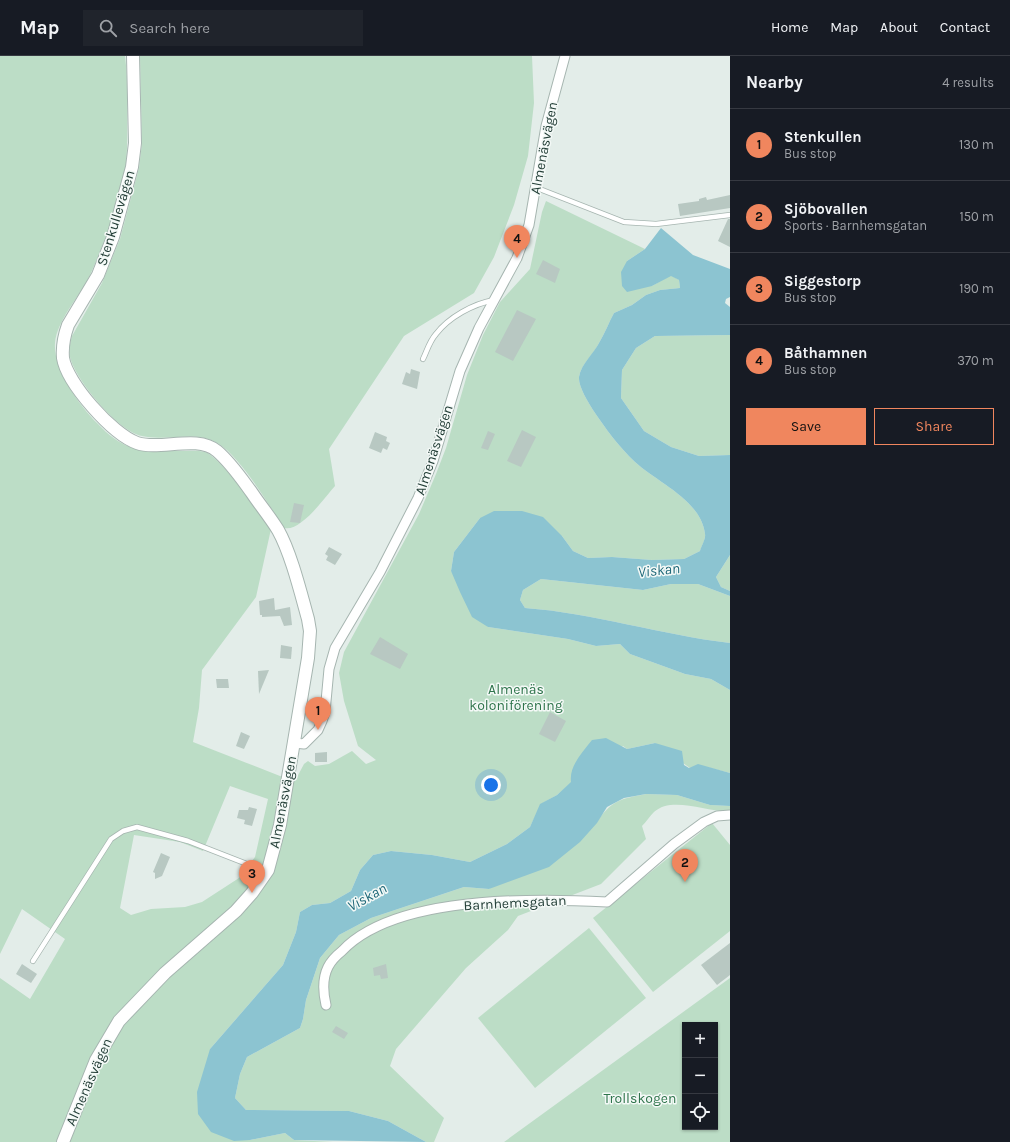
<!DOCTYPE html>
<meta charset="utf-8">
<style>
body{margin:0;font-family:Karla,sans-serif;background:#20242c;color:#f1f3f6}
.controls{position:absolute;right:12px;bottom:12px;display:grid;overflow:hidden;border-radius:0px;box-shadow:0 1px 3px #0004}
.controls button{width:36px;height:36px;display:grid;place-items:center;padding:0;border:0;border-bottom:1px solid #363941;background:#171b24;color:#f1f3f6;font:20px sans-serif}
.you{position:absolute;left:491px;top:729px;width:14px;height:14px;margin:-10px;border:3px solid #fff;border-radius:50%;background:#1a73e8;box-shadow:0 0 0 6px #1a73e833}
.badge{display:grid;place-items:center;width:26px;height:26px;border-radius:50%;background:#f0865e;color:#111;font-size:13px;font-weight:700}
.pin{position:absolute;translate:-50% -33px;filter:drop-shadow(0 1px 2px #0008)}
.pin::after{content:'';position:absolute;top:21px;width:14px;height:12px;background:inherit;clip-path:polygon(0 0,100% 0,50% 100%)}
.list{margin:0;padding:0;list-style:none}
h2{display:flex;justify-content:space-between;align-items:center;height:52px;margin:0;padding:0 16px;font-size:17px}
h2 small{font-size:13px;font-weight:400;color:#9ea1a6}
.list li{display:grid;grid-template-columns:26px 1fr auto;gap:12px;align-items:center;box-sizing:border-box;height:72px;padding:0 16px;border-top:1px solid #363941}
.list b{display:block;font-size:15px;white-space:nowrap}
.list p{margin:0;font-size:13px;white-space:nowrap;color:#9ea1a6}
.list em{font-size:13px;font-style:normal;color:#9ea1a6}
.actions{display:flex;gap:8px;padding:12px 16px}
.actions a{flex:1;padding:9px 0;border:1px solid #f0865e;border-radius:0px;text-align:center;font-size:14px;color:#f0865e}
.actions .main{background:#f0865e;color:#111}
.icon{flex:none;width:22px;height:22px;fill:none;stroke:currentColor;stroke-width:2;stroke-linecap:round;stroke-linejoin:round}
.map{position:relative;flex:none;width:730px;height:1086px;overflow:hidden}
header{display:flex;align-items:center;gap:24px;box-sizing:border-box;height:56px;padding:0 20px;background:#171b24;border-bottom:1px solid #363941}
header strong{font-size:19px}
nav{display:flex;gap:22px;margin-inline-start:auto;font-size:14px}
.search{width:280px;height:36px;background:#20242c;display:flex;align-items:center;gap:10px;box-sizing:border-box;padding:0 14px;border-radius:0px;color:#9ea1a6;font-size:15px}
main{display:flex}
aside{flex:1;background:#171b24}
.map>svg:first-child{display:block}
</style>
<header>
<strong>Map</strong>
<div class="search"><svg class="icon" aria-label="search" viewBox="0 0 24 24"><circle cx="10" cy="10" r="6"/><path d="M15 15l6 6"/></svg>Search here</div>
<nav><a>Home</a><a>Map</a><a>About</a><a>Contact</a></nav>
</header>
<main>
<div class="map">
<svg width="730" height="1086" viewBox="0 0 730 1086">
<rect width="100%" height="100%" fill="#e3ede9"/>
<g fill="#bcddc6" fill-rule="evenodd">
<path d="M0,0H125C127,14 127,29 127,43C127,65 128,86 126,108C121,145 105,185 90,219C80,240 57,264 55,287C53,313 79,349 97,367C126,398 143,395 181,395C188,395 198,394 205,396C222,402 258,456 271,473L256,541L202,614L199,652L193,686L280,720L296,723L304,708L308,705L315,710L329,708L352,695L366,708L376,704L358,690L344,645L339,617L344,596L419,458L436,418L446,392L467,319L483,279L500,246L530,213L542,156L546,145L645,193L627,205L652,230L671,219L679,224L680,232L660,234L646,239L632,249L614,257C609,266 605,277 599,287C594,298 581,308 579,321C578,330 588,346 593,354C605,372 619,391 635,406C658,427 701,444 705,478C706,483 701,491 700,495L684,503L652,504L612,501L588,502L573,495L562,480L480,462L454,496L451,515L488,571L568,583L596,590L620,588L630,598L685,618L711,623L730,634V717L698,709L690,712L655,687L627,693L623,690L572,726L557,739L541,748L530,771L507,788L470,806L432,799L391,795L373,799L360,814L351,835L330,847L312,849L300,856L296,876L283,909L210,993L250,1084L285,1077L294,1084L333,1086H0V922L30,943L65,883L22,853L0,898ZM230,730L268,743L255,801L239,822L202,846L185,851L151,853L131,859L120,852L134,779L180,786L203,795Z"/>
<path d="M140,0H532L534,47L528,100L514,149L494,201L474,237L404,280L329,393L335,430C324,442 301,476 284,472C269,449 241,402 219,388C197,373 167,386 142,380C118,375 76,325 70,301C69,294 70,287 72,280L102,227L120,183L139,112L142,87Z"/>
<polygon points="730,279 730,399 699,400 671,391 644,375 621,342 622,314 636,292 655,280"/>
<polygon points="730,499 730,535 721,531 716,521"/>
<path d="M541,523L643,534L671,528H698L730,540V587C661,579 594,557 525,552L520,544L523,534Z"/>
<path d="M646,738L677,739L710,749L730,750V755C709,757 672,739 654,756C650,760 646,766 642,770L646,783L601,828L518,860L508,874L466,912L396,993L390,1010L444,1062L434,1086H426L388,1065L349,1055L246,1054L235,1042L240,1018L247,1001L300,972L303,963L306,944L320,902L339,879L371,862L464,831L489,833L596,767C612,744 620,743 646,738Z"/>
<polygon points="712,767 730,789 730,875 653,936 593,862"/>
<polygon points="589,872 646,942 535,1032 478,962"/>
<path d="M730,922V1086H504ZM685,969H715V1071H685Z"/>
</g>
<g fill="#8cc4d1">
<path d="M661,172L693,199L730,213V241L726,243L725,247L730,251V279L655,280L636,292L622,314L621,342L644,375L671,391L699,400L730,399V499L716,521L721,531L730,535V540L698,528H671L643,534L541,523L523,534L520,544L525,552C594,557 661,579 730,587V634L711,623L685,618L630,598L620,588L596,590L568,583L488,571L472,561L460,536L451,515L454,496L480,462L494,455H522L543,461L562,480L573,495L588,502L612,501L652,504L684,503L700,495C701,490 706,483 705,478C701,444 658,427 635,406C619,391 605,372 593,354C588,346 578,330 579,321C581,308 594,297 599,287C605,277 609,266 614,257L632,249L646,239L660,234L680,232L679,224L671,220L652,230L627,236L622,230L621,216L627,205L645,193Z"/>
<path d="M606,682L627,693L655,687L682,695L684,709L689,712L698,708L730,717V750L710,749L677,739L646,738L624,742L607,751L597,767L580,786L549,811L489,833L464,831L371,862L339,879L320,902L306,944L303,963L300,972L247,1001L240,1018L235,1042L246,1054L349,1055L388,1065L426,1086L294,1084L285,1077L250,1084L234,1085L211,1076L198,1058L197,1036L210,993L283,909L296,876L300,856L312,849L330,847L351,835L360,814L373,799L391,795L432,799L470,806L507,788L530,771L540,748L557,739L571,726C569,710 582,697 592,684Z"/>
</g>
<g fill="#b8c8c2">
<polygon points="730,139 730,152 680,160 678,148 699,145 699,143 706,141 707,144"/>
<polygon points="728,163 730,163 730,191 718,185"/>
<polygon points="543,204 560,213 555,227 536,218"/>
<polygon points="517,254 536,263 513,305 495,296"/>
<polygon points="411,313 420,316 417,333 402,328 406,316 410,318"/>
<polygon points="522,374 536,381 521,411 507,405"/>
<polygon points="488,375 495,378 488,394 481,392"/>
<polygon points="375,376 387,381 386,385 390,387 387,394 383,392 381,397 369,392"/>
<polygon points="294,447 304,449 300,467 290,466"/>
<polygon points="329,491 342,498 335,509 326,504 328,500 325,498"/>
<polygon points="274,542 275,554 290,551 292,569 284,570 280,560 262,561 262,559 260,559 259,545"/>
<polygon points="380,581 408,598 400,613 370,598"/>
<polygon points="281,589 292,591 291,603 280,602"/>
<polygon points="269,614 259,638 258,615"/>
<polygon points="216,623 228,623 229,632 217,632"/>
<polygon points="550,656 566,665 555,686 539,678"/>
<polygon points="241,676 250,680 244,693 236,690"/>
<polygon points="327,696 327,706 315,706 315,697"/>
<polygon points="249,751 257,753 252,770 244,768 245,764 237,762 239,754 248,754"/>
<polygon points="161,797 170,801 162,820 155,823 155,817 153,816"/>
<polygon points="730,887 730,919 717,929 701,909"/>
<polygon points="22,908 37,918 31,927 16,918"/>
<polygon points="386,908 388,922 381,923 380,919 374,920 373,912"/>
<polygon points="336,970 348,977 344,983 332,976"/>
</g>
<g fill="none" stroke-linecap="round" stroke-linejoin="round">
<defs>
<g id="service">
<polyline points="537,132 624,166 656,168 730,159"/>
<path d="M423,303C427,295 429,286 436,278C449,261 473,248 494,244"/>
<polyline points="33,905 111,783 123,775 137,771 188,785 247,808 266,814"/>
</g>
<g id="minor">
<polyline points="294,687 304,688 318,674 322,665 325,656 329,613 335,592 380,516 418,442 433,405 460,315 479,272 517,202 529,169 546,70 565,0"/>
<path d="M326,949C323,936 322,923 328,911C331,905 337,899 342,895C395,839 535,842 607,846L674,788L704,766L717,760L730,759"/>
</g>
<path id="tertiary" d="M63,1086L96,1004L119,965L165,917L236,855L252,837L268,814L280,769L308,602L310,575L308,563C301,538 291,497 278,474C270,461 260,449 252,437C241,422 231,407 217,395C197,378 160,395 137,387C112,378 67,327 63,302C62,290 64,280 68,269L98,219L113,181L132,111L135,87L133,0"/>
</defs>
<use href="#service" stroke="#a6b5b0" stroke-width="6"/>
<use href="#minor" stroke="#a6b5b0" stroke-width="11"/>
<use href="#tertiary" stroke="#a6b5b0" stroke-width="14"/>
<use href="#service" stroke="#fff" stroke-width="4.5"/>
<use href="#minor" stroke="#fff" stroke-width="9"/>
<use href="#tertiary" stroke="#fff" stroke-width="12"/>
</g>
<g text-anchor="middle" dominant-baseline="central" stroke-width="3" stroke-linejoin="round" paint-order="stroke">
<g font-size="14" fill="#233e37" stroke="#f4f9f7">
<text transform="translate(544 92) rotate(-79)">Almenäsvägen</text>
<text transform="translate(116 162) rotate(-73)">Stenkullevägen</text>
<text transform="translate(434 394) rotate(-72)">Almenäsvägen</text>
<text transform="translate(283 746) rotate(-79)">Almenäsvägen</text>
<text transform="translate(515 847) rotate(-3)">Barnhemsgatan</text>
<text transform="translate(89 1026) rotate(-66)">Almenäsvägen</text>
</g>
<g font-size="14" fill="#2e744b" stroke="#f4f9f7">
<text x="516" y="633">Almenäs<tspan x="516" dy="16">koloniförening</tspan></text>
<text x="640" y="1042">Trollskogen</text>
</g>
<g font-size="15" font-style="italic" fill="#1e6879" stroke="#f4f9f7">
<text transform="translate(659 514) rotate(-6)">Viskan</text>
<text transform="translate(367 841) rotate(-29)">Viskan</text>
</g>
</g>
</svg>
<div class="controls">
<button>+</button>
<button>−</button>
<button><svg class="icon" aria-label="locate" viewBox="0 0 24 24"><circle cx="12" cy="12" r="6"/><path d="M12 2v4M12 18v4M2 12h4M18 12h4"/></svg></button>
</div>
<div class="you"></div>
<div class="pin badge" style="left:318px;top:674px">1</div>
<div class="pin badge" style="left:685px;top:826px">2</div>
<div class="pin badge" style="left:252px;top:837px">3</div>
<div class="pin badge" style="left:517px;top:202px">4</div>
</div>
<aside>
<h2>Nearby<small>4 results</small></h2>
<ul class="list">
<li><span class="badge">1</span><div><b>Stenkullen</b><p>Bus stop</p></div><em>130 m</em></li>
<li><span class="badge">2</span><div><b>Sjöbovallen</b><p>Sports · Barnhemsgatan</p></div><em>150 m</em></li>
<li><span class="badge">3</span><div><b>Siggestorp</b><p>Bus stop</p></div><em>190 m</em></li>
<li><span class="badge">4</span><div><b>Båthamnen</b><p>Bus stop</p></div><em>370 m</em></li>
</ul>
<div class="actions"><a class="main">Save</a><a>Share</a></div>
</aside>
</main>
